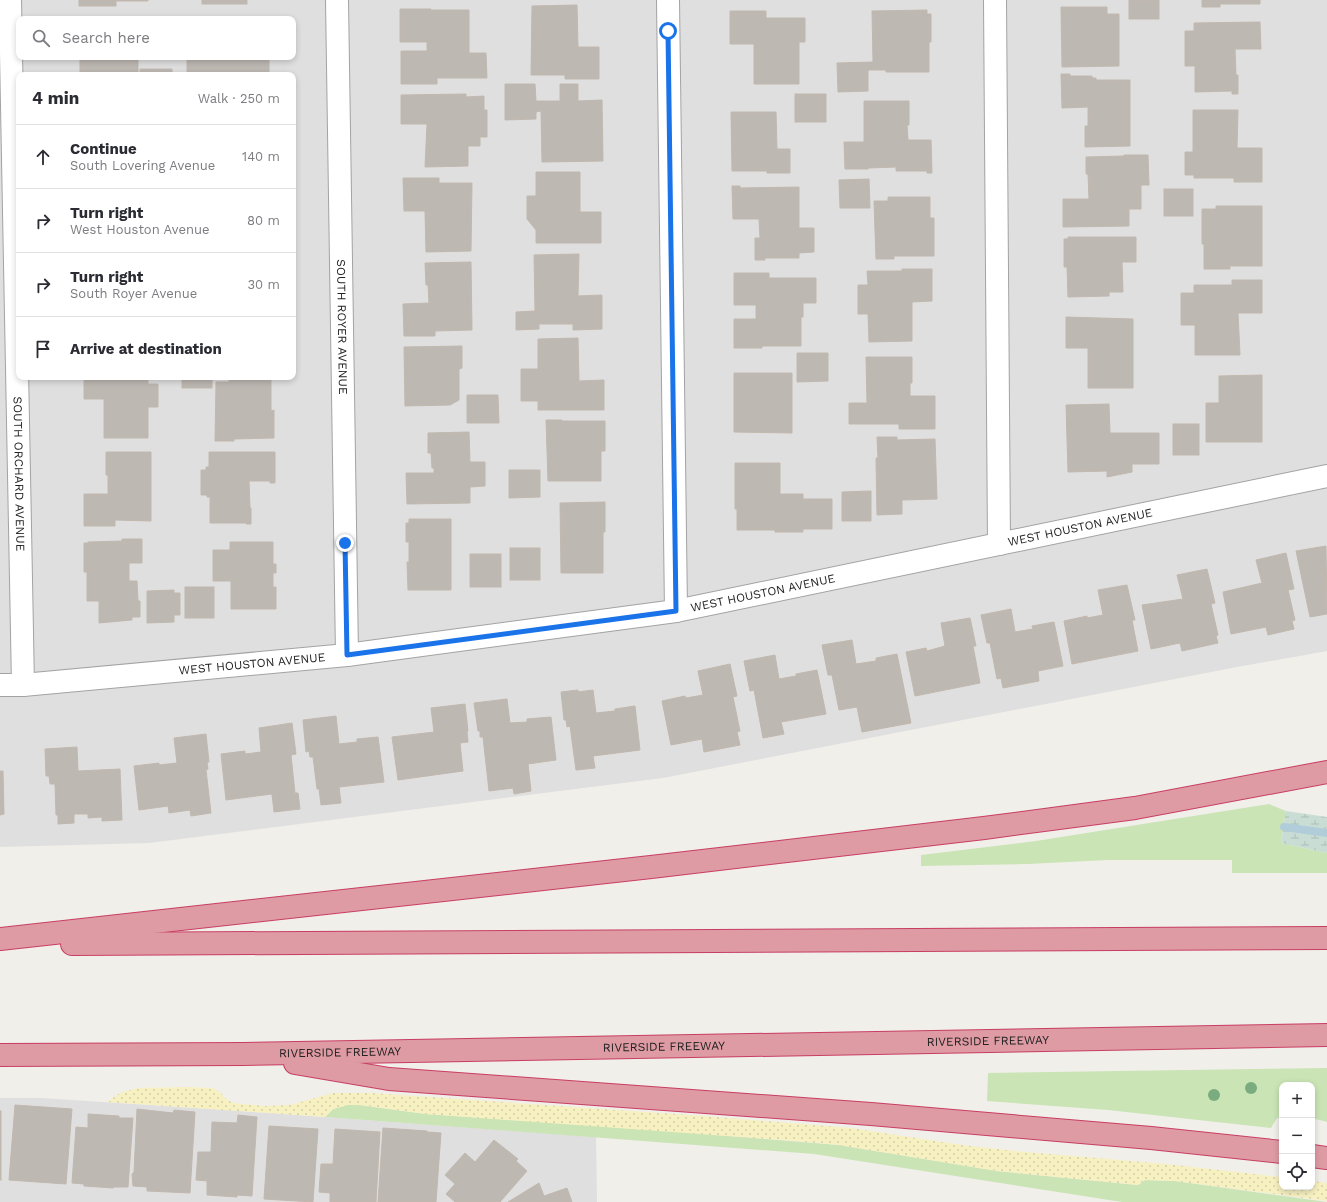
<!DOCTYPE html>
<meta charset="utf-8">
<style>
body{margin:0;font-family:"Work Sans",sans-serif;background:#f7f7f7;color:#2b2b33}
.controls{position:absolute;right:12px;bottom:12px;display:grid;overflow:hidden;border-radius:8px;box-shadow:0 2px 6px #0003}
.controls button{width:36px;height:36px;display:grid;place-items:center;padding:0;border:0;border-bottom:1px solid #e1e1e2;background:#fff;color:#2b2b33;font:20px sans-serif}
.stop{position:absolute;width:12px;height:12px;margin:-9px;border:3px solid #1a73e8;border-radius:50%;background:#fff}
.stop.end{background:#1a73e8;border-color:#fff;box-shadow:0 1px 4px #0008}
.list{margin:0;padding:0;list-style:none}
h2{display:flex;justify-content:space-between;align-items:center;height:52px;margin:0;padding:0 16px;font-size:17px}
h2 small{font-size:13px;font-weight:400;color:#7c7c81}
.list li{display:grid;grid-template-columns:26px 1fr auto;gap:12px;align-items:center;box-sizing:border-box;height:64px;padding:0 16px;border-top:1px solid #e1e1e2}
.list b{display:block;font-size:15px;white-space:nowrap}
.list p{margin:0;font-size:13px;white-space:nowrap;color:#7c7c81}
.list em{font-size:13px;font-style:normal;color:#7c7c81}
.icon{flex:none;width:22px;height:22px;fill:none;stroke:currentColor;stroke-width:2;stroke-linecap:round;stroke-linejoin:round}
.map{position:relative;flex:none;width:1327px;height:1202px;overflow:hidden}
.search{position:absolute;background:#fff;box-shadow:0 2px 6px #0003;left:16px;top:16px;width:280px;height:44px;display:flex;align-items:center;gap:10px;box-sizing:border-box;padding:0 14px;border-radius:8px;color:#7c7c81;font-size:15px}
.panel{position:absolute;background:#fff;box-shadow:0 2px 6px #0003;left:16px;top:72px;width:280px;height:308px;border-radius:8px}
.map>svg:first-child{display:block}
</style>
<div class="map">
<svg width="1327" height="1202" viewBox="0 0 1327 1202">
<defs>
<pattern id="wetland-marsh" width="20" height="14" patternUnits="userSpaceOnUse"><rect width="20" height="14" fill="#c9ddd5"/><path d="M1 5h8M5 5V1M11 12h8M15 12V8" fill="none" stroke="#acbdb7"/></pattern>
<pattern id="sand-dots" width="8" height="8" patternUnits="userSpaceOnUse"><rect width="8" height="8" fill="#f7f0c1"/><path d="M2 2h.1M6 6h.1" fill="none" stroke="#d3cea6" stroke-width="1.8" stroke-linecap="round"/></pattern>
</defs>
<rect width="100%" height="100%" fill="#f1efea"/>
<g fill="#e0dfdf" fill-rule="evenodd">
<path d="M0,0H1327V651L1237,667L663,778L149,843L0,847ZM19,19H293V57H19ZM19,75H293V377H19Z"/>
<polygon points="0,1098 41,1098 271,1113 596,1137 597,1202 0,1202"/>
</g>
<g fill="#cae4b6">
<polygon points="1269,804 1286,811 1281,843 1327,853 1327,873 1232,873 1232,860 1108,860 1028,864 921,866 921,855 1036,841"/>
<polygon points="1327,1068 1327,1122 1312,1118 1312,1085 1282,1085 1282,1117 1277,1118 1271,1128 1108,1110 987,1101 988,1073"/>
<polygon points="348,1105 359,1105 426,1114 644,1129 839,1145 997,1171 1138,1185 1145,1180 1175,1181 1327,1202 1122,1202 814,1154 325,1117 333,1109"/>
</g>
<polygon fill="url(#wetland-marsh)" points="1286,811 1327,817 1327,853 1281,843"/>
<polygon fill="url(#sand-dots)" points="188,1087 212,1088 220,1092 226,1099 233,1103 264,1106 290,1105 333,1093 372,1093 704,1116 851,1128 962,1145 1026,1152 1166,1164 1282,1177 1282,1187 1312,1187 1312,1181 1327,1183 1327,1201 1175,1181 1145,1180 1138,1185 997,1171 839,1145 795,1141 426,1114 359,1105 348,1105 333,1109 325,1117 107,1102 120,1093 138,1088"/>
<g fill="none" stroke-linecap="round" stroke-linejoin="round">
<polyline stroke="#b0cdd9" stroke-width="8" points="1284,827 1327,833"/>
</g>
<g fill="#beb8b3" stroke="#c1b8ae">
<polygon points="79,0 148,0 148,1 116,1 116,6 79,6"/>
<rect x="202" y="0" width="45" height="4"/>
<rect x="1129" y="0" width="30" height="19"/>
<polygon points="1202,0 1260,0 1260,4 1220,4 1220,7 1202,7"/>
<polygon points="577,5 578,47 599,47 599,79 565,79 565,75 531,75 532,6"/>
<polygon points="1061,7 1107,7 1107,14 1119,14 1119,66 1062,67"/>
<polygon points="400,9 431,9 431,10 469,10 469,53 486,53 487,78 437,78 437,84 401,84 401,51 427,51 427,42 400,42"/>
<polygon points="927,10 927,14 931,14 931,42 929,42 929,72 886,72 886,70 868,70 868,91 838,92 837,63 873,62 872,11"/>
<polygon points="730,11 766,11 766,18 805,18 805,42 799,42 799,84 754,84 754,44 730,44"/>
<polygon points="1260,22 1261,49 1235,49 1236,75 1238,75 1238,94 1232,94 1232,91 1195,92 1195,66 1185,66 1185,31 1194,31 1194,23"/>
<rect x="80" y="57" width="58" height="18"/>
<polygon points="187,57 269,58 269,75 187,74"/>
<polygon points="140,69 172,69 172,74 175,75 140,75"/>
<polygon points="1061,74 1070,74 1070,76 1092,76 1092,78 1096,78 1096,80 1130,80 1130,146 1085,147 1085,126 1088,126 1088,107 1062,108"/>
<polygon points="505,84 535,84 536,101 560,101 560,84 578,84 578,101 602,100 603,161 542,162 541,111 536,112 536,119 505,120"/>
<polygon points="466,94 466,97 484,96 484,110 487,110 487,137 480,137 480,146 468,146 468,166 425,167 427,124 401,124 401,95"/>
<rect x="795" y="94" width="31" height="28"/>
<polygon points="864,101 909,101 909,125 907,125 908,140 931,140 932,173 927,173 927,171 896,171 896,167 868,168 868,169 845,169 844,142 864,142"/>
<polygon points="1193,110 1238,110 1237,148 1262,148 1262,182 1234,182 1234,178 1194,178 1194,175 1185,175 1185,152 1193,152"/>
<polygon points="731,112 776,112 777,149 790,149 790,173 767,173 767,171 732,171"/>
<polygon points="1124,155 1148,155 1149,185 1141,185 1141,209 1129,209 1129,226 1063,227 1063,199 1089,199 1088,174 1086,174 1086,157 1124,156"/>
<polygon points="536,172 580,172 580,212 601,212 601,243 536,243 536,230 527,219 527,196 536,196"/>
<polygon points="403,178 439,178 439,183 472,183 471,251 426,252 425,211 404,211"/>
<polygon points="869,179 870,208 840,208 839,180"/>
<polygon points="732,186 740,186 740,188 799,187 799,228 814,228 814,252 799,253 799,258 765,258 765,260 755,260 755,238 760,238 759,219 733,219"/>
<rect x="1164" y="189" width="29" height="27"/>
<polygon points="888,197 930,197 930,218 934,218 934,256 894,256 894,259 876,259 874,201 888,201"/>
<polygon points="1216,206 1262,206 1262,266 1230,266 1230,269 1204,269 1204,244 1202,244 1202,209 1216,209"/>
<polygon points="1068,237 1136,237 1136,262 1122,262 1123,292 1109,292 1109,296 1068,297 1067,267 1064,267 1064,239 1068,239"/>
<polygon points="579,254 578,296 602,295 602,329 573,330 573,324 539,324 539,329 516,330 516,312 535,311 534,255"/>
<polygon points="471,262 472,330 435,331 435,336 404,336 403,304 429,303 428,285 426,285 425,263"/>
<polygon points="902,269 932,269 932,301 912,302 912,341 869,342 868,314 858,314 858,285 868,285 867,271 902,271"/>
<polygon points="734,273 769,273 769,278 816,278 816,303 803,303 803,317 801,317 801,346 762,346 762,348 734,348 734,319 756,319 756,305 734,305"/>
<polygon points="1232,280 1262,280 1262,313 1238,313 1240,355 1195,355 1195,325 1181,325 1181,293 1194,293 1194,285 1232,285"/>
<polygon points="1066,317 1133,319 1133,388 1088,388 1088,348 1066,348"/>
<polygon points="578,338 579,381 604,380 604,410 538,410 538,401 521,401 521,369 538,369 538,339"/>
<polygon points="462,346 462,368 459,369 459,400 450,405 405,406 404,347"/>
<polygon points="797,353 828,353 828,381 797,382"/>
<polygon points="866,357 912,357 912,383 910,383 910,396 935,396 935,429 899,429 899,424 849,424 849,403 867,403"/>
<polygon points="734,373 792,373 792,433 734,432"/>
<polygon points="1262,375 1262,442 1206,442 1206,403 1219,403 1219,376"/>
<polygon points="84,377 148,377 148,384 158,384 158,407 148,407 148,438 104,438 104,399 84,399"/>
<rect x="182" y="377" width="30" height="11"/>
<polygon points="229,379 271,379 271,411 274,410 274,438 234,439 234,441 215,441 216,382 229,382"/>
<polygon points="467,395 498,395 499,423 467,423"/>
<polygon points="1109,404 1110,433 1159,433 1159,464 1132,464 1132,472 1107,477 1107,471 1068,472 1066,405"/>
<polygon points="546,420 562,420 562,421 605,421 605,451 601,451 601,481 548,481"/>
<rect x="1173" y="424" width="26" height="31"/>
<polygon points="469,432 470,462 485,462 485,486 470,487 470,503 407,504 406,473 434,473 434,468 432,468 431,453 428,453 428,433"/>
<polygon points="877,437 897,437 897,440 935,439 937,499 902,500 902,514 877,515 876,458 878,458"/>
<polygon points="106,452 151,452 151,521 115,520 115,526 84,526 84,494 108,494 108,475 106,475"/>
<polygon points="209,452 275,452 275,483 270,483 270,481 249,481 250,508 251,508 251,524 246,524 246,523 210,523 210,497 207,497 207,495 201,495 201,470 206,470 206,467 209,467"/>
<polygon points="735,463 780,463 780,494 803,494 803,499 832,499 832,529 803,529 803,532 775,532 775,530 737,530 737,509 735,509"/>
<polygon points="509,470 540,470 540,497 509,498"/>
<polygon points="871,491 871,521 842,521 842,492"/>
<polygon points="605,502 605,532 603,532 603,573 561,573 560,503"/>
<polygon points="409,519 451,519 451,590 408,590 407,562 409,562 409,542 406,542 406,523 409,523"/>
<polygon points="122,539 142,539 142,563 129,563 129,581 137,581 138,601 140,601 140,617 132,617 132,620 99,623 99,601 87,601 87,572 84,572 84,543 88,543 88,542 122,541"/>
<polygon points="230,542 273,542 273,564 276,564 276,573 273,573 273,587 276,587 276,609 231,609 231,581 213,581 213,550 230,550"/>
<polygon points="1326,546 1327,614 1310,617 1296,551"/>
<rect x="510" y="548" width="30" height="32"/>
<polygon points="1286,553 1294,589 1288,590 1295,620 1292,621 1294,629 1268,635 1266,627 1231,634 1223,592 1262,583 1256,560"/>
<rect x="470" y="554" width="31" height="33"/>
<polygon points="1207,569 1215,603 1211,604 1218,635 1216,636 1218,643 1182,651 1180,643 1151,649 1142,605 1183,599 1177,575"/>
<polygon points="1127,585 1135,620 1132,620 1138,651 1072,664 1064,621 1087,616 1087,618 1103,615 1098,590"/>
<rect x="185" y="587" width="29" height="31"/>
<polygon points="174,590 174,593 180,593 180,615 174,615 174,622 147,623 147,591"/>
<polygon points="1011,609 1015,632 1033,629 1032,626 1054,622 1063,666 1038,671 1039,681 1003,688 1001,678 997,679 990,643 987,643 981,615"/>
<polygon points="970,618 976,646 973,646 980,683 915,696 906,652 926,648 927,651 945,646 941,623"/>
<polygon points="852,640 856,664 876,661 876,658 897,654 911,723 862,732 857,707 839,710 832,675 828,675 822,645"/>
<polygon points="775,655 779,679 796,676 796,674 817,670 826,714 781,722 784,734 763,738 754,690 750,691 744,661"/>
<polygon points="730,664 737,696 733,697 740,731 737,732 740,745 704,752 702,739 671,745 662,701 685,696 686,698 703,695 698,671"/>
<polygon points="578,690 578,692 593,690 596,713 615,711 615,709 635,706 640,750 593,756 595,768 576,770 570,726 567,727 566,720 564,720 561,692"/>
<polygon points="507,699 510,723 527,722 527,719 551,717 556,760 528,764 531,791 514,794 513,788 489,791 483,737 480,737 480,731 478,731 474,703"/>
<polygon points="465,704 468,731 467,731 468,742 460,743 463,771 398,780 392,737 434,732 431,708"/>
<polygon points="336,716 339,744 357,742 357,739 378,737 384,782 339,787 341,803 321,805 319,789 317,789 313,757 310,757 309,751 306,752 303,720"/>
<polygon points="292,723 296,754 291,755 295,793 298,793 300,809 274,812 272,794 226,800 221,754 245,751 245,754 261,752 259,728"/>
<polygon points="206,734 209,762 207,762 208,769 206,770 211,813 191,816 190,810 169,813 168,806 139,810 134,766 159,763 159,765 177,763 174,738"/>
<polygon points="77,747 78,771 120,769 122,820 102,821 102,817 88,818 88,814 74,814 74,823 58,824 58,815 56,815 55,784 50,784 49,776 46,776 45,749"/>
<polygon points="0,771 3,771 4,814 0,815"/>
<polygon points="15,1105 72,1109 66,1184 9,1180"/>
<polygon points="137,1109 173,1113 174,1110 195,1112 190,1193 147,1191 147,1187 133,1186 132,1174 134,1172"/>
<rect x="0" y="1111" width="1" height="69"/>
<polygon points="88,1114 119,1116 119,1118 133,1118 128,1187 114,1187 113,1188 84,1186 84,1184 72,1183 76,1127 88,1128"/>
<polygon points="238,1115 257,1117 252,1196 237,1195 237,1197 207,1195 207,1181 196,1180 198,1152 211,1152 212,1122 237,1123"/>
<polygon points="269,1126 318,1129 313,1202 264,1199"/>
<polygon points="383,1128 427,1131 427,1132 441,1133 436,1202 378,1202"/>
<polygon points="335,1129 380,1132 376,1202 330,1202 330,1193 319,1192 321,1164 333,1164"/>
<polygon points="494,1140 518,1159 516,1161 527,1171 500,1202 455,1202 446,1194 455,1184 445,1175 465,1153 475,1162"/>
<polygon points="539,1183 544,1196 567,1188 572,1202 508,1202"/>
</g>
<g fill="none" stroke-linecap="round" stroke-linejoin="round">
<defs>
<g id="minor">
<path id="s1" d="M10,0L23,685"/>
<path id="s2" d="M337,0L347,655"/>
<polyline points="668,0 676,611"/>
<polyline points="995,0 999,544"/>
<path id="s3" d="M0,685H23L347,655L676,611L1327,476"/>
</g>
<g id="motorway">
<polyline points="0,939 651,867 984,828 1135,808 1327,772"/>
<polyline points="72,944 1327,938"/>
<path id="s4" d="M0,1055L243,1054L1327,1035"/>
<polyline points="295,1063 389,1079 871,1114 1151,1138 1282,1152"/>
<polyline points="1312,1156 1327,1158"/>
</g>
</defs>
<use href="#minor" stroke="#a3a3a3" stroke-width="24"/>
<use href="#motorway" stroke="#c83e63" stroke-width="24"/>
<use href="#minor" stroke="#fff" stroke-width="22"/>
<use href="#motorway" stroke="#de9ba3" stroke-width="22"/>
</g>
<g fill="#7aac7f">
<circle cx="1251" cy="1088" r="6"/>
<circle cx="1214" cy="1095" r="6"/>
</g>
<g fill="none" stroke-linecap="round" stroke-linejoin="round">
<polyline stroke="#1a73e8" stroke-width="5" points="345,543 347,655 676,611 668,31"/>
</g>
<g text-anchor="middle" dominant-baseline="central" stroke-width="3" stroke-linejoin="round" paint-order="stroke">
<g font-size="12" fill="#222" stroke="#fff">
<text stroke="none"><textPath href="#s2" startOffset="327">SOUTH ROYER AVENUE</textPath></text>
<text stroke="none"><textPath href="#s1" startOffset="474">SOUTH ORCHARD AVENUE</textPath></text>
<text stroke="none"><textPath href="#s3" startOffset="1093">WEST HOUSTON AVENUE</textPath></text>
<text stroke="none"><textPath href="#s3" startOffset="769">WEST HOUSTON AVENUE</textPath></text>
<text stroke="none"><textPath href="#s3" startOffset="253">WEST HOUSTON AVENUE</textPath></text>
<text stroke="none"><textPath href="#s4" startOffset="988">RIVERSIDE FREEWAY</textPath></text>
<text stroke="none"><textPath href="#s4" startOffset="664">RIVERSIDE FREEWAY</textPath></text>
<text stroke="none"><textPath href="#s4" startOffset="340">RIVERSIDE FREEWAY</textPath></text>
</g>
</g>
</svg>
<div class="controls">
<button>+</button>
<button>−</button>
<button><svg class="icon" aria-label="locate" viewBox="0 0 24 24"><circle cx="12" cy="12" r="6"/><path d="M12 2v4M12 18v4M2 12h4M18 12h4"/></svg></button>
</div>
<div class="stop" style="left:668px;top:31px"></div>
<div class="stop end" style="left:345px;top:543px"></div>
<div class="search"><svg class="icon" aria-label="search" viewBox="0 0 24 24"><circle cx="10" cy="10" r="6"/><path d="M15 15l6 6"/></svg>Search here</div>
<section class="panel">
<h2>4 min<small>Walk · 250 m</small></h2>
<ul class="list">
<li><svg class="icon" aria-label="ahead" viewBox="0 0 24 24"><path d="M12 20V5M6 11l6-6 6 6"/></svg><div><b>Continue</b><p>South Lovering Avenue</p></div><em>140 m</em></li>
<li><svg class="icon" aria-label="right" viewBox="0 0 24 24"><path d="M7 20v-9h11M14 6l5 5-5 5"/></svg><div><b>Turn right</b><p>West Houston Avenue</p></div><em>80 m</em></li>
<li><svg class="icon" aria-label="right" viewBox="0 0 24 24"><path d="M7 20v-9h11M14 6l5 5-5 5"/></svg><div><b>Turn right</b><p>South Royer Avenue</p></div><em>30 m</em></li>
<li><svg class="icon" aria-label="arrive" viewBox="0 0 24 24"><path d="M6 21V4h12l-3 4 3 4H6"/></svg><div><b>Arrive at destination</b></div></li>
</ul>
</section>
</div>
